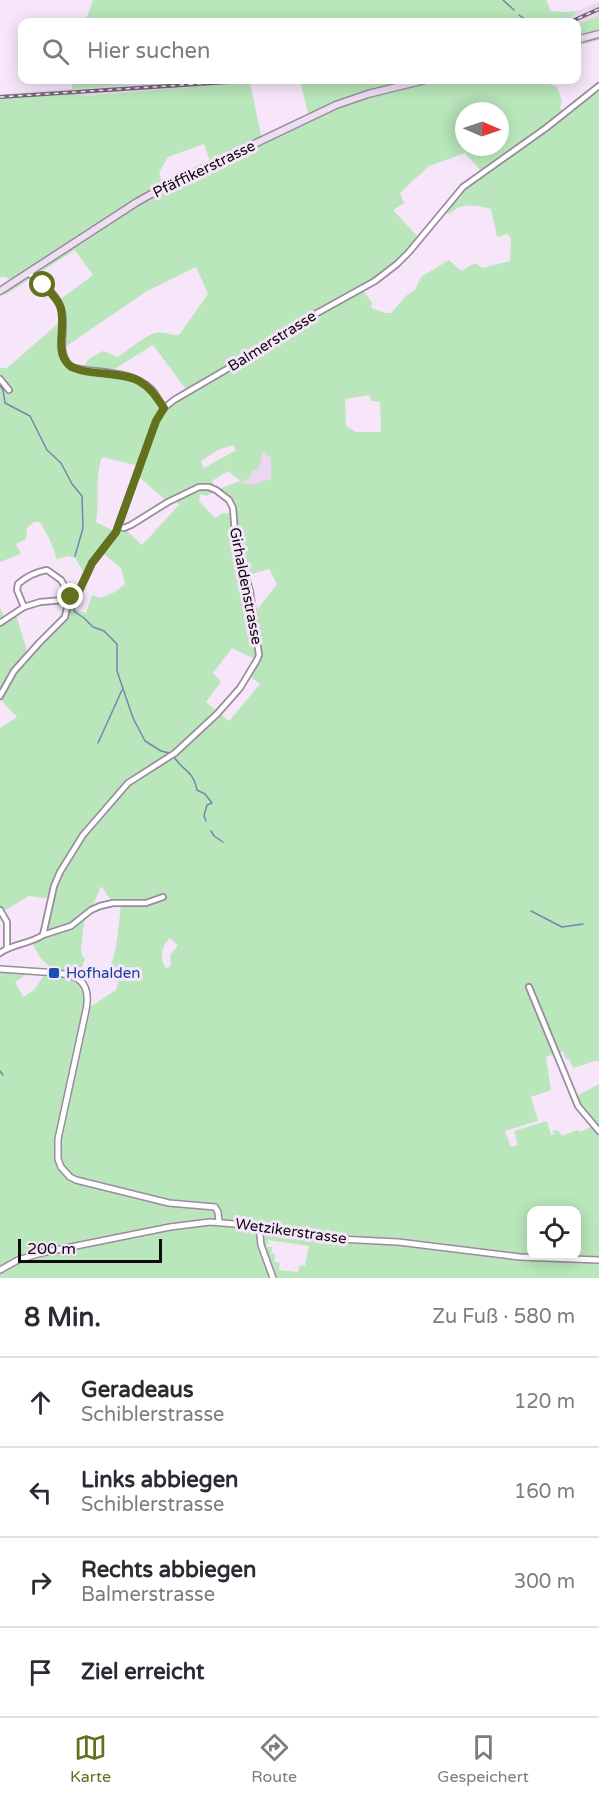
<!DOCTYPE html>
<html lang="de">
<meta charset="utf-8">
<style>
body{margin:0;font-family:"Varela Round",sans-serif;background:#f2f2f3;color:#2b2b33}
.controls{position:absolute;right:18px;bottom:18px;display:grid;overflow:hidden;border-radius:12px;box-shadow:0 3px 15px #0003}
.controls button{width:54px;height:54px;display:grid;place-items:center;padding:0;border:0;border-bottom:2px solid #e1e1e2;background:#fff;color:#2b2b33;font:30px sans-serif}
.compass{position:absolute;left:455px;top:102px;width:54px;height:54px;border-radius:50%;background:#fff;box-shadow:0 3px 15px #0003;rotate:92deg}
.scale{position:absolute;left:18px;bottom:15px;width:144px;box-sizing:border-box;padding-left:6px;border:3px solid #100b11;border-top:0;font-size:16px;line-height:21px;white-space:nowrap;color:#100b11;-webkit-text-stroke:4px #f7e6fa;paint-order:stroke}
.stop{position:absolute;width:18px;height:18px;margin:-14px;border:4px solid #64711c;border-radius:50%;background:#fff}
.stop.end{background:#64711c;border-color:#fff;box-shadow:0 2px 6px #0008}
.list{margin:0;padding:0;list-style:none}
h2{display:flex;justify-content:space-between;align-items:center;height:78px;margin:0;padding:0 24px;font-size:26px}
h2 small{font-size:20px;font-weight:400;color:#7c7c81}
.list li{display:grid;grid-template-columns:39px 1fr auto;gap:18px;align-items:center;box-sizing:border-box;height:90px;padding:0 24px;border-top:2px solid #e1e1e2}
.list b{display:block;font-size:22px;white-space:nowrap}
.list p{margin:0;font-size:20px;white-space:nowrap;color:#7c7c81}
.list em{font-size:20px;font-style:normal;color:#7c7c81}
.icon{flex:none;width:33px;height:33px;fill:none;stroke:currentColor;stroke-width:2;stroke-linecap:round;stroke-linejoin:round}
.map{position:relative;flex:none;width:599px;height:1278px;overflow:hidden}
.search{position:absolute;background:#fff;box-shadow:0 3px 15px #0003;left:18px;right:18px;top:18px;height:66px;display:flex;align-items:center;gap:15px;box-sizing:border-box;padding:0 21px;border-radius:12px;color:#7c7c81;font-size:22px}
.sheet{height:438px;background:#fff}
nav{display:flex;justify-content:space-around;align-items:center;box-sizing:border-box;height:84px;border-top:2px solid #e1e1e2;background:#fff;font-size:16px;color:#7c7c81}
nav a{display:grid;justify-items:center;gap:3px}
nav .on{color:#64711c}
.map>svg:first-child{display:block}
</style>
<div class="map">
<svg width="599" height="1278" viewBox="0 0 599 1278">
<rect width="100%" height="100%" fill="#f7e6fa"/>
<g fill="#ecd7f0">
<polygon points="599,2 599,16 577,25 576,22 560,22 570,19 577,11"/>
<polygon points="179,80 289,80 86,96 74,94 0,99 0,94"/>
<polygon points="262,451 271,458 271,480 251,485 240,482 251,477 250,473"/>
</g>
<g fill="#b9e6bb" fill-rule="evenodd">
<polygon points="93,0 546,0 551,11 566,12 577,11 570,19 560,22 85,22"/>
<polygon points="599,16 599,40 577,46 577,25"/>
<polygon points="72,80 179,80 72,89"/>
<path d="M300,80H545L546,82L557,87L562,101L560,107L564,115L597,88L599,94V1062L595,1061L573,1068L569,1059H566L563,1051L546,1057L551,1090L531,1097L538,1121L505,1131L511,1147L518,1145L514,1131L547,1121L551,1135L554,1134L552,1130L559,1131L562,1136L577,1130L581,1132L594,1125L578,1106L577,1096L599,1084V1278H0V969L32,971L15,982L23,997L34,990L46,972L55,970C41,960 39,958 32,941L43,935L51,899L29,896L2,912L0,910V728L17,717L0,699V607L5,619L15,612L28,654L60,624L68,608L86,613L92,595L101,598L115,592L125,584L121,568L100,551L86,576L75,558L69,556L57,559L49,538L40,522H34L27,528L26,539L16,544L21,554L0,562V368H7L62,320L58,301L93,275L75,250L5,295L2,290L13,283L6,277H0V99L74,94L86,96L250,82L262,140L309,118ZM464,111H500V147H464ZM204,144L211,164L164,187L159,173L168,157ZM465,153L482,172L455,195L445,212L450,214C460,202 478,205 491,209L497,237L508,234L511,240L510,261L482,268L475,263L461,271L449,260L421,277L415,290L407,295L391,313H386L371,308L372,303L362,289L409,252L420,239L393,210L404,203L400,193L429,166ZM196,267L208,294L179,335C172,336 164,331 155,333C146,335 127,351 118,357L103,351L90,358L80,370L66,362L62,349L147,291ZM153,345L188,392L164,408L149,388L125,375L108,373ZM370,395L371,401L380,402L381,432H356L346,426L345,399ZM233,445L236,450L204,468L201,461L218,450ZM263,451L271,458V479L251,485L241,482L251,477L250,473L259,467ZM102,457L139,466L136,477L140,478L168,502L174,499L179,505L142,545L124,528L118,526L116,532L96,522C100,501 94,478 102,457ZM228,471L240,481L221,488V493L232,503L233,514L223,513L215,518L199,501L200,494L206,496L215,492L216,489L212,481ZM269,569L277,584L253,615L246,576ZM232,648L257,660L249,675L260,684L229,721L206,702L221,682L213,673ZM101,886L113,903L121,904C118,928 118,954 106,976L118,982L116,990L87,1009L84,984L74,976L81,971L85,958L82,956L81,949L85,914L91,910ZM170,938L178,945L170,955L171,965L168,968L165,967C159,956 162,946 170,938ZM532,1210H576V1256H532ZM268,1240L309,1246L305,1266L300,1265L298,1272L279,1270L280,1263L274,1262L275,1254H271L272,1247H267Z"/>
</g>
<g fill="none" stroke-linecap="round" stroke-linejoin="round">
<g stroke="#7388ac" stroke-width="1.5">
<polyline points="503,0 514,10"/>
<polyline points="519,15 529,22"/>
<polyline points="0,385 3,390 5,403 30,416 47,450 61,463 72,484 82,496 83,528 75,556"/>
<polyline points="72,603 75,612 84,618 93,627 104,631 117,644 117,671 133,718 145,741 161,751 169,753"/>
<polyline points="98,743 122,690"/>
<path d="M174,757C184,772 193,770 197,790L205,794L212,803L207,805L204,816L206,821"/>
<polyline points="211,831 214,836 223,842"/>
<polyline points="531,911 562,927 583,924"/>
<polyline points="0,1071 3,1075"/>
</g>
<defs>
<g id="minor">
<path d="M28,273C41,282 56,293 61,308C68,328 54,351 71,367C97,374 128,369 150,388C156,393 159,402 164,408"/>
<polyline points="0,379 9,390"/>
<path d="M24,607L17,590L18,584C27,576 35,572 47,570L61,580L71,597"/>
<polyline points="0,623 24,607 40,602 64,600 79,591 92,563 116,532 156,421 164,408 174,400 270,344 310,317 375,281 397,264 409,252 463,187 546,128 599,86"/>
<polyline points="0,696 14,671 40,642 65,617 69,598"/>
<polyline points="0,910 7,922 7,948"/>
<polyline points="43,935 71,926 91,910 100,906 113,903 146,903 163,897"/>
<path d="M0,953C12,944 30,944 43,935L54,886L60,872L83,835L128,783L175,753L217,714L240,688L257,660L259,655L250,591L236,545L233,508L229,500L216,490L209,487H199L168,502L131,525L124,528L118,526"/>
<polyline points="529,987 578,1106 599,1131"/>
</g>
<g id="tertiary">
<path d="M0,969C14,970 28,971 43,972C70,974 93,975 86,1010L58,1139V1159L61,1167L70,1177L76,1180L169,1203L215,1207L218,1212L219,1222"/>
<polyline points="259,1226 261,1245 273,1278"/>
<polyline points="0,1270 18,1260 41,1253 170,1227 210,1222 259,1226 318,1238 398,1242 520,1257 599,1260"/>
</g>
<g id="secondary">
<polyline points="576,40 599,34"/>
<polyline points="0,291 137,202 164,187 336,105 368,94 425,80"/>
</g>
</defs>
<use href="#minor" stroke="#9b8b9e" stroke-width="8"/>
<use href="#tertiary" stroke="#9b8b9e" stroke-width="8"/>
<use href="#secondary" stroke="#9b8b9e" stroke-width="9"/>
<use href="#minor" stroke="#fff" stroke-width="4.5"/>
<use href="#tertiary" stroke="#fff" stroke-width="5"/>
<use href="#secondary" stroke="#eddef2" stroke-width="6"/>
<defs>
<g id="rail">
<polyline points="570,22 599,9"/>
<polyline points="0,97 258,80"/>
</g>
</defs>
<use href="#rail" stroke="#726874" stroke-width="4"/>
<use href="#rail" stroke="#f7e6fa" stroke-width="1.5" stroke-dasharray="4.5" stroke-linecap="butt"/>
</g>
<g fill="none" stroke-linecap="round" stroke-linejoin="round">
<path stroke="#64711c" stroke-width="8" d="M43,285C49,291 57,298 60,306C67,324 54,350 68,364C79,376 122,371 139,381C151,388 156,397 164,408L156,421L116,532L92,563L79,591L71,597"/>
</g>
<rect fill="#1a4fb4" stroke="#f7e6fa" stroke-width="2" x="48" y="967" width="12" height="12" rx="3"/>
<g text-anchor="middle" dominant-baseline="central" stroke-width="6" stroke-linejoin="round" paint-order="stroke">
<g font-size="15" fill="#100b11" stroke="#f7e6fa">
<text transform="translate(204 169) rotate(-26)">Pfäffikerstrasse</text>
<text transform="translate(272 341) rotate(-32)">Balmerstrasse</text>
<text transform="translate(246 586) rotate(79)">Girhaldenstrasse</text>
<text transform="translate(291 1231) rotate(8)">Wetzikerstrasse</text>
</g>
<g font-size="15" fill="#164399" stroke="#f7e6fa" text-anchor="start">
<text x="66" y="973">Hofhalden</text>
</g>
</g>
</svg>
<div class="controls">
<button><svg class="icon" aria-label="locate" viewBox="0 0 24 24"><circle cx="12" cy="12" r="6"/><path d="M12 2v4M12 18v4M2 12h4M18 12h4"/></svg></button>
</div>
<svg class="compass" viewBox="-18 -18 36 36"><path d="M0-13l5 13h-10z" fill="#e53935"/><path d="M0 13l5-13h-10z" fill="#7c7c81"/></svg>
<div class="scale">200 m</div>
<div class="stop" style="left:43px;top:285px"></div>
<div class="stop end" style="left:71px;top:597px"></div>
<div class="search"><svg class="icon" aria-label="search" viewBox="0 0 24 24"><circle cx="10" cy="10" r="6"/><path d="M15 15l6 6"/></svg>Hier suchen</div>
</div>
<section class="sheet">
<h2>8 Min.<small>Zu Fuß · 580 m</small></h2>
<ul class="list">
<li><svg class="icon" aria-label="ahead" viewBox="0 0 24 24"><path d="M12 20V5M6 11l6-6 6 6"/></svg><div><b>Geradeaus</b><p>Schiblerstrasse</p></div><em>120 m</em></li>
<li><svg class="icon" aria-label="left" viewBox="0 0 24 24"><path d="M17 20v-9H6M10 6l-5 5 5 5"/></svg><div><b>Links abbiegen</b><p>Schiblerstrasse</p></div><em>160 m</em></li>
<li><svg class="icon" aria-label="right" viewBox="0 0 24 24"><path d="M7 20v-9h11M14 6l5 5-5 5"/></svg><div><b>Rechts abbiegen</b><p>Balmerstrasse</p></div><em>300 m</em></li>
<li><svg class="icon" aria-label="arrive" viewBox="0 0 24 24"><path d="M6 21V4h12l-3 4 3 4H6"/></svg><div><b>Ziel erreicht</b></div></li>
</ul>
</section>
<nav>
<a class="on"><svg class="icon" aria-label="map" viewBox="0 0 24 24"><path d="M3 6l6-2 6 2 6-2v14l-6 2-6-2-6 2zM9 4v14M15 6v14"/></svg>Karte</a>
<a><svg class="icon" aria-label="directions" viewBox="0 0 24 24"><path d="M12 3l9 9-9 9-9-9zM9 14v-3h6M13 9l2 2-2 2"/></svg>Route</a>
<a><svg class="icon" aria-label="saved" viewBox="0 0 24 24"><path d="M7 4h10v16l-5-4-5 4z"/></svg>Gespeichert</a>
</nav>
